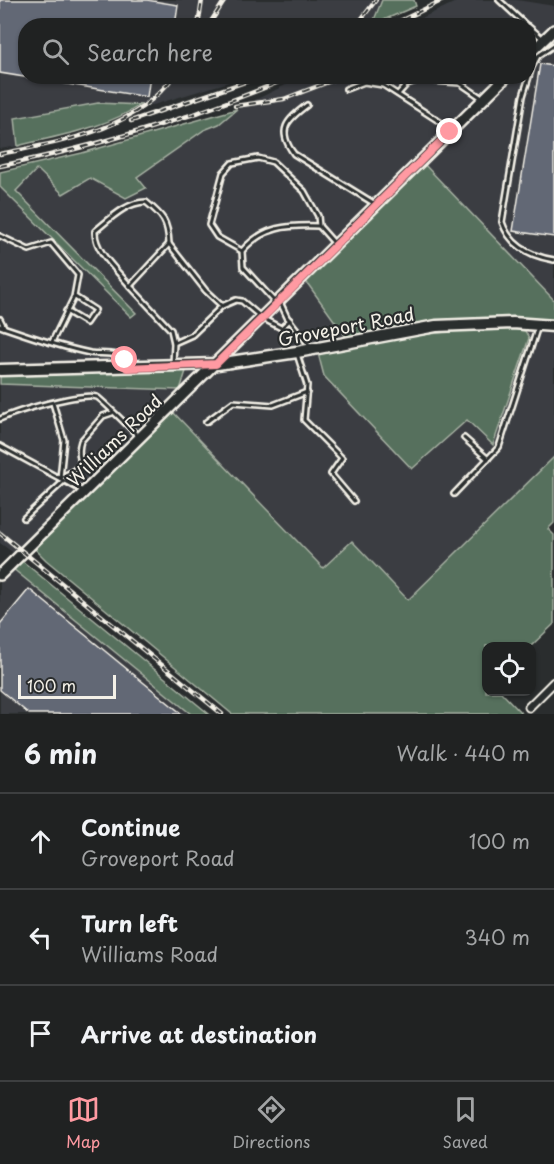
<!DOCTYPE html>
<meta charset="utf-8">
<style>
body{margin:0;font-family:"Playpen Sans",sans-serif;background:#2d2f2f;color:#f1f3f6}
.controls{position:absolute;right:18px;bottom:18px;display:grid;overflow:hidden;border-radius:12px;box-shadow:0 2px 4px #0004}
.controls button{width:54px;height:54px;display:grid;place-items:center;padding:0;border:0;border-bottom:2px solid #3d3f40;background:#202222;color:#f1f3f6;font:30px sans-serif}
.scale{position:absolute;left:18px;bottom:15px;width:98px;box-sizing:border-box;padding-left:6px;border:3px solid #f4f1e8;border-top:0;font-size:16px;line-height:21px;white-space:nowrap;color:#f4f1e8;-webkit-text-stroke:4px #2a2d2e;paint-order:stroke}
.stop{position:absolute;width:18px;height:18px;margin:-14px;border:4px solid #ff9aa2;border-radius:50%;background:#fff}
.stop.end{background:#ff9aa2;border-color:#fff;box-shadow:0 2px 6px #0008}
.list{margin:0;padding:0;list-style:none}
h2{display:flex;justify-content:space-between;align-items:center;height:78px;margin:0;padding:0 24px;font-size:26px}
h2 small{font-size:20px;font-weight:400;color:#a2a4a5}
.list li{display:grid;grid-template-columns:39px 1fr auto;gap:18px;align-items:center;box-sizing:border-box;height:96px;padding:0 24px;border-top:2px solid #3d3f40}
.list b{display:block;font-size:22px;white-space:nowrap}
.list p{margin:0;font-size:20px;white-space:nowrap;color:#a2a4a5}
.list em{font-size:20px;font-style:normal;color:#a2a4a5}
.icon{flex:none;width:33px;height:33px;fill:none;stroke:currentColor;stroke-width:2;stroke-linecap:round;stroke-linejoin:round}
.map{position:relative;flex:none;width:554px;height:714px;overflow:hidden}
.search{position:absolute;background:#202222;box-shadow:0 2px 4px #0004;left:18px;right:18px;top:18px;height:66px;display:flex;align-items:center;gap:15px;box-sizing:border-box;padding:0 21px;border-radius:24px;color:#a2a4a5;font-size:22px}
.sheet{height:366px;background:#202222}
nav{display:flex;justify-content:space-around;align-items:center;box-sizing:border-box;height:84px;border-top:2px solid #3d3f40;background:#202222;font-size:16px;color:#a2a4a5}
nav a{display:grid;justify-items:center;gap:3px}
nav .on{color:#ff9aa2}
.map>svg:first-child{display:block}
</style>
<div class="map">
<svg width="554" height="714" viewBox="0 0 554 714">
<rect width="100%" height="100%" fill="#2a2d2e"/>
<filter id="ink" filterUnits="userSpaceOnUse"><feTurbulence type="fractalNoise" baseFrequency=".0167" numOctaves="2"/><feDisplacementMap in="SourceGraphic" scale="12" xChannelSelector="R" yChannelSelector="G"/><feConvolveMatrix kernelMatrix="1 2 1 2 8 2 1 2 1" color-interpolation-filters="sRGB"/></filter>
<g filter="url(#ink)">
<g fill="#3b3e43">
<polygon points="0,0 382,0 371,25 26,26 26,76 245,77 153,105 98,103 15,118 18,146 0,149"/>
<polygon points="460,0 517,0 554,6 554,457 408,600 352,541 324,568 172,411 33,547 26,541 15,554 0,543 0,384 180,390 27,376 0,375 0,187 131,317 135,312 16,191 37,169 63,194 90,178 146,187 137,177 204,130 219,124 237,109 302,77 528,76 528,26 407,25"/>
<polygon points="7,564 191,714 0,714 0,570"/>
</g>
<g fill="#57705d" stroke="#a6b0a2" stroke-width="1.5">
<polygon points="382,0 414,0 416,6 372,25"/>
<path d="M98,103L140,105C104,129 60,135 18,146L15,118Z"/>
<polygon points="237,109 219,124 204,130 137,177 146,188 126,198 90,178 63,194 37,169 16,191 136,313 131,317 0,187 0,172 82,153"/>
<path d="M423,163L554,300V321C537,319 520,316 503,317C450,318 398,327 346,337L305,280Z"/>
<path d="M507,328L525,331L529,338L493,445L467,420L412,469L324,376L318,353C382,341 442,329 507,328Z"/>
<polygon points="186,371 180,390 0,384 0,375"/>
<polygon points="172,411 323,568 352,541 408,600 554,457 554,523 548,529 554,535 554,624 531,646 486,646 486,692 501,692 522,714 232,714 46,560 33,547"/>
<polygon points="21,560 209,714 191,714 12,568"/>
</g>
<g fill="#626775" stroke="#f4f1e8" stroke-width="1.5">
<polygon points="0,0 147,0 178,5 175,26 26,26 26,76 150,76 147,97 0,73"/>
<polygon points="540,64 554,66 554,237 513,231"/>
<polygon points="29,589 182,714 29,714 0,690 0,624"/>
</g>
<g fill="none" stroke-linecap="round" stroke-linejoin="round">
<defs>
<g id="lane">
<polyline points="499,0 527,26"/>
<polyline points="528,26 543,39"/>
<path d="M554,45L538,56L532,67L523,96L502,222C510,246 530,256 554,260"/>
<polyline points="346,89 364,82 383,85 451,129"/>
<polyline points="398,94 407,84 419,80 460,83 482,98"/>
<path d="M307,105C287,120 276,130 294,154L375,204"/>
<polyline points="0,236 29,250 51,243 78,275 74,297 52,342"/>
<polyline points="242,251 217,237 209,225 223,173 232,163 258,158 273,162 304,191 318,216 319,226"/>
<path d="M130,286C118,271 94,251 95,231C110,219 126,202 146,202C163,216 168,221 169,244"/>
<path d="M275,302L243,267L242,251C263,226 288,225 319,226L335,244"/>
<polyline points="280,302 287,317 310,346"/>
<polyline points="66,311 86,323 95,310 75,297"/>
<polyline points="0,319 4,327"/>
<path d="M0,326C29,336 60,347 90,353C102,355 124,350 126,365"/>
<polyline points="174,343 192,335 222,306 236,300 242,301 262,318 281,328 290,320"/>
<polyline points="297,354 307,385 304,420 342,458 331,474 354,501"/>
<polyline points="173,364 174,343 171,330 130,286 169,244 206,291 222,306"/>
<polyline points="53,403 64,440 60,478"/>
<path d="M0,419C17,411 80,392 97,397C101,399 132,430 138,436"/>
<polyline points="206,422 233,402 273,405 307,392"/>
<polyline points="464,438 488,459"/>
<polyline points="0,446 83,491"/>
<path d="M60,478C95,460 73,466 81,441L103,416L112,413"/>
<polyline points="454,494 499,447 538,326"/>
<polyline points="24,518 64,481"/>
</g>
<polyline id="street" points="529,707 554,682"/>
<g id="secondary">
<polyline points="528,55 554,30"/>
<polyline points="0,575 507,76"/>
</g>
<polyline id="primary" points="0,370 217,364 297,352 436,326 513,323 554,326"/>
</defs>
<use href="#lane" stroke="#f4f1e8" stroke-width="8"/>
<use href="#street" stroke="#f4f1e8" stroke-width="11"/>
<use href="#secondary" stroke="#f4f1e8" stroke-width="14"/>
<use href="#primary" stroke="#f4f1e8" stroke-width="15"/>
<use href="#lane" stroke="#2a2d2e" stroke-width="3"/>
<use href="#street" stroke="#2a2d2e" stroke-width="7"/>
<use href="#secondary" stroke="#2a2d2e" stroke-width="9"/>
<use href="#primary" stroke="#2a2d2e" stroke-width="10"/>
<defs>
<g id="rail">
<polyline points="198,26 202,0"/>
<polyline points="208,26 225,0"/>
<polyline points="356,26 376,0"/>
<polyline points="390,26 443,0"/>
<polyline points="235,106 284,99 344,76"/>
<polyline points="131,121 262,76"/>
<path d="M0,154C64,141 132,132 174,76"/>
<path d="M0,166C66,153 130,135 194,114C227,102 260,91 292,76"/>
<polyline points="0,533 222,714"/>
</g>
</defs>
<use href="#rail" stroke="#f4f1e8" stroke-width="4.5"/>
<use href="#rail" stroke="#2a2d2e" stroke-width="2" stroke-dasharray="7" stroke-linecap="butt"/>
</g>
</g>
<g fill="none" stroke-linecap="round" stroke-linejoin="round" filter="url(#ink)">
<polyline stroke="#ff9aa2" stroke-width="8" points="125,360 127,368 216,364 450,132"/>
</g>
<g text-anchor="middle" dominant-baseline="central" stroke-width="4.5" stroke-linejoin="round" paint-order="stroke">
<g font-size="18" fill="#f4f1e8" stroke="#2a2d2e">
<text transform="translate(346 326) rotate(-11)">Groveport Road</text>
<text transform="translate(114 440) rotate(-44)">Williams Road</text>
</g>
</g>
</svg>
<div class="controls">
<button><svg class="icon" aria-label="locate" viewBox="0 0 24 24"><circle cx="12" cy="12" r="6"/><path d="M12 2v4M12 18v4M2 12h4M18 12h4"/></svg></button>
</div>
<div class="scale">100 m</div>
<div class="stop" style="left:125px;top:360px"></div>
<div class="stop end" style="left:450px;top:132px"></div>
<div class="search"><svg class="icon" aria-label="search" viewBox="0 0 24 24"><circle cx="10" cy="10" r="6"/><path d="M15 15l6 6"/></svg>Search here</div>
</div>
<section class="sheet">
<h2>6 min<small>Walk · 440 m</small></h2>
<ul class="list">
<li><svg class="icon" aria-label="ahead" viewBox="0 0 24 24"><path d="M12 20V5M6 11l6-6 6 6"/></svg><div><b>Continue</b><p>Groveport Road</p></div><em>100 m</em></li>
<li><svg class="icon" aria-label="left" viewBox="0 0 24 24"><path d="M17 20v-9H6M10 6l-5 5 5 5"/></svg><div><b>Turn left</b><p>Williams Road</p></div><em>340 m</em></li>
<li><svg class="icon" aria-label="arrive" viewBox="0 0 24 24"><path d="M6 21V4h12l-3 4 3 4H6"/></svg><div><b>Arrive at destination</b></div></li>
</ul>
</section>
<nav>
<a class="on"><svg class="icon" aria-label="map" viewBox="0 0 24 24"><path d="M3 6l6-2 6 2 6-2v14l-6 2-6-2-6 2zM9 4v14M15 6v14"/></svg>Map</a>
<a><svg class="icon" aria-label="directions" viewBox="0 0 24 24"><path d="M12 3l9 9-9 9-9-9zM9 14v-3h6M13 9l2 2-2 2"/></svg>Directions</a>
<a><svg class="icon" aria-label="saved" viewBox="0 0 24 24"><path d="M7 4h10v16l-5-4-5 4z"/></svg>Saved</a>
</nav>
